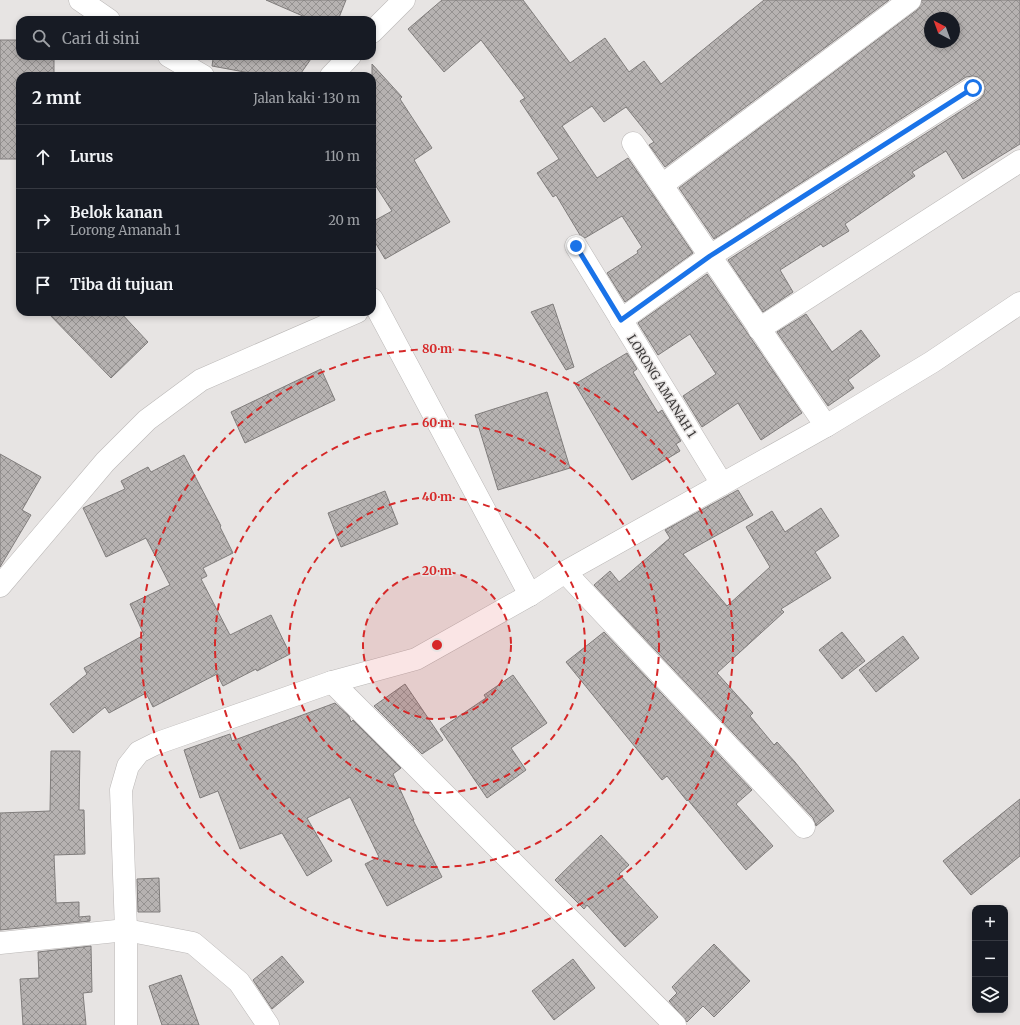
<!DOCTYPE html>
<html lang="id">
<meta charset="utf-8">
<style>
body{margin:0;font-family:Merriweather,serif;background:#20242c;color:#f1f3f6}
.controls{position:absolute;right:12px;bottom:12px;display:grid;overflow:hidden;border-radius:8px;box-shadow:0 2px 6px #0003}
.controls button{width:36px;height:36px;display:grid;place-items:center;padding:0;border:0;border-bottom:1px solid #363941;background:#171b24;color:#f1f3f6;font:20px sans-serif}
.compass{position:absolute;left:924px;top:12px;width:36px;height:36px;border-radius:50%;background:#171b24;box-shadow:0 2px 6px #0003;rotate:319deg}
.stop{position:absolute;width:12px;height:12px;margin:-9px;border:3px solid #1a73e8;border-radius:50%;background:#fff}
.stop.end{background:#1a73e8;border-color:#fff;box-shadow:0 1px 4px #0008}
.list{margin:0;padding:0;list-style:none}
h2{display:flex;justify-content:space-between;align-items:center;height:52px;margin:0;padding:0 16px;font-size:17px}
h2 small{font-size:13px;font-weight:400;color:#9ea1a6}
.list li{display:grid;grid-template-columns:26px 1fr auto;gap:12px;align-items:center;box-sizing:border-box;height:64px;padding:0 16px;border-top:1px solid #363941}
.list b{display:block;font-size:15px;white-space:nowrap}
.list p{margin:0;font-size:13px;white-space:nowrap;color:#9ea1a6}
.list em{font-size:13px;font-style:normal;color:#9ea1a6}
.icon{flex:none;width:22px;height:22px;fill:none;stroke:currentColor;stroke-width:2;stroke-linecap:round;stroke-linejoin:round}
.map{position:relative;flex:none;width:1020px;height:1025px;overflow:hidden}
.search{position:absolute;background:#171b24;box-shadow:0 2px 6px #0003;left:16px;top:16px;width:360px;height:44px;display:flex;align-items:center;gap:10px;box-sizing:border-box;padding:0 14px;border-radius:12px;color:#9ea1a6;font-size:15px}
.panel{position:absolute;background:#171b24;box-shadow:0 2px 6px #0003;left:16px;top:72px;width:360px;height:244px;border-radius:12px}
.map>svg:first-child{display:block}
</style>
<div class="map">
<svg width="1020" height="1025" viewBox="0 0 1020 1025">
<defs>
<pattern id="building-cross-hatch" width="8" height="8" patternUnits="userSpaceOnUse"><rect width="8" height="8" fill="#b6b2b1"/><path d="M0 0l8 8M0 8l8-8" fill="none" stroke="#959291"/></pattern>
</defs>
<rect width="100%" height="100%" fill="#e7e4e3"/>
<g fill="url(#building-cross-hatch)" stroke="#807d7c" fill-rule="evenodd">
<polygon points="266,0 346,0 338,20 312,20"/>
<polygon points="442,0 523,0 570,63 605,38 629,72 644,61 661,84 764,0 889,0 665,167 649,145 654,142 626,107 604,122 592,106 562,126 597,178 628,158 693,253 625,302 607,273 638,253 637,251 642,247 622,216 585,238 580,235 556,195 553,197 537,173 559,159 520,101 525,98 481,40 444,72 408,29"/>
<path d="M922,0H1020V144L963,179L946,151L912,172L915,176L845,224L849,231L823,247L821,244L780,270L793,292L763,312L728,260L980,99L984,94L985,88L983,81L978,77L973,76L966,77L714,239L679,188L917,10ZM930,18H954V42H930Z"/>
<polygon points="0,40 20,40 20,56 54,56 54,76 20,76 20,159 0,159"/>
<polygon points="194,56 313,56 299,76 266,76 212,66 213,59"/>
<polygon points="372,64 402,97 400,99 432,148 414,160 450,222 385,259 372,237 372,222 392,211 372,180"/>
<polygon points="707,274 802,413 761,440 738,403 702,427 683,396 716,374 690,334 658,355 638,323"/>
<polygon points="553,304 574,367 566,370 531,312"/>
<polygon points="47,312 120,312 148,342 111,378"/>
<polygon points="806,314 832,352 861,330 880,356 848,380 854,388 828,406 777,332"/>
<polygon points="627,353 637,369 633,372 658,413 662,410 681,441 676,444 680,451 632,480 575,384"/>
<polygon points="321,369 335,400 245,443 231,412"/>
<polygon points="547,392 570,468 498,490 475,415"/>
<polygon points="0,454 41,477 22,510 31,515 0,567"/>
<polygon points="184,455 221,526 220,527 233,553 203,568 207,576 201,579 230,635 271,615 290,654 257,671 256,669 223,686 217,674 153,707 146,693 109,713 105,707 73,733 50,704 87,674 84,668 144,635 130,604 170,585 146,538 106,557 83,508 125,489 121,481 148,467 151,472"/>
<polygon points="738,490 753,515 683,554 727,606 770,567 746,527 772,511 785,532 821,508 839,536 815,552 831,578 781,609 784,612 717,673 753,713 750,716 774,745 777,742 795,762 834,811 816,826 813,818 594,585 610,571 619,582 670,538 665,530"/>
<polygon points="385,491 398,524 341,547 328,513"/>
<polygon points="604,632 752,790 736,804 773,846 746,870 688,800 687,801 667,776 662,780 566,662"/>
<polygon points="842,632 865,661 842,679 819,650"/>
<polygon points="903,636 919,658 876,692 859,670"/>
<polygon points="513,675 547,723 511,748 526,770 487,798 440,729 486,698 484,695"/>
<polygon points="405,684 443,740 422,754 374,706"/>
<polygon points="335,703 349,716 351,722 353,720 401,768 393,774 414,820 413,820 442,877 387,906 365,864 379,857 350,797 307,818 332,861 307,876 282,833 240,849 218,791 200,798 184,750 230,734 232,741"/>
<polygon points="51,751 80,751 79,810 84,810 85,854 54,855 56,903 79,902 79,917 90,916 90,921 0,930 0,813 50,811"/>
<polygon points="1020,799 1020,856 971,895 943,861"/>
<polygon points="601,835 629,865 619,874 658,917 625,947 587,905 584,909 555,880"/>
<polygon points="159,878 160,912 138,912 137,879"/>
<polygon points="714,944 750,981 714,1017 703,1006 687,1022 669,1001 677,993 672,987"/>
<polygon points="91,946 92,992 83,993 86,1025 23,1025 20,979 39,978 38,952"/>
<polygon points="282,956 304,982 272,1009 253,980"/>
<polygon points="573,959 595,988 554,1020 532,991"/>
<polygon points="181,975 199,1025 162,1025 149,986"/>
</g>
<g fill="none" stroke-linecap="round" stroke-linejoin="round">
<defs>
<g id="minor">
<polyline points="80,0 109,20"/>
<polyline points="372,32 404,0"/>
<polyline points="169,56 203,76"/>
<polyline points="331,76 350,56"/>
<polyline points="633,143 826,426"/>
<polyline points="662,185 910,0"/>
<polyline points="576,246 722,484"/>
<polyline points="372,299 530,595"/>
<polyline points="621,320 710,256 973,88"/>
<polyline points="759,329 1020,161"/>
<polyline points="565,572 804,827"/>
<polyline points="0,586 105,462 147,420 201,380 357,312"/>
<polyline points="332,682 675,1025"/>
<polyline points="0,943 126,930 193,943 239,982 268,1025"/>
<polyline points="126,1025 126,930 121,790 128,766 139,752 155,744 332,682 416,659 530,595 565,572 826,426 932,362 1020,303"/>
</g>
</defs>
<use href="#minor" stroke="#bbb8b7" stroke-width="23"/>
<use href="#minor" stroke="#fff" stroke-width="22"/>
</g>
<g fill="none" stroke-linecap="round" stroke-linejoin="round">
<polyline stroke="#1a73e8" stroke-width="5" points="576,246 621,320 710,256 973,88"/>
</g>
<circle cx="437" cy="645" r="74" fill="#d62828" fill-opacity=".12"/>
<g fill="none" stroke="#d62828" stroke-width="2" stroke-dasharray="7 5">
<circle cx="437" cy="645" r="74"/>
<circle cx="437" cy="645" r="148"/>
<circle cx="437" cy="645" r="222"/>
<circle cx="437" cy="645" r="296"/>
</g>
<g text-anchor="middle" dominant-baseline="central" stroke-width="3" stroke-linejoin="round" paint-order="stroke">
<g font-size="12" fill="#3b3939" stroke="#e7e4e3">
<text transform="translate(662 386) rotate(58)">LORONG AMANAH 1</text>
</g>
</g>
<circle cx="437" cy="645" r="6" fill="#d62828" stroke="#e7e4e3" stroke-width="2"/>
<g font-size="12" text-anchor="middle" font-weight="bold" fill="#d62828" stroke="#e7e4e3" stroke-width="3" stroke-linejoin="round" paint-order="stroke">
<text x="437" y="353">80 m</text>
<text x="437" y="427">60 m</text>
<text x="437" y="501">40 m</text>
<text x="437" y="575">20 m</text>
</g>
</svg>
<div class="controls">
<button>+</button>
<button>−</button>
<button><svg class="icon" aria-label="layers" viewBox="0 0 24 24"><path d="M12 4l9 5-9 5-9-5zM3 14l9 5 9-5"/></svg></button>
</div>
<svg class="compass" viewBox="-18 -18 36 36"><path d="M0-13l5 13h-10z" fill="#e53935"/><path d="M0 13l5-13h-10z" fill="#9ea1a6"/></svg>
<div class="stop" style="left:973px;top:88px"></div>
<div class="stop end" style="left:576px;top:246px"></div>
<div class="search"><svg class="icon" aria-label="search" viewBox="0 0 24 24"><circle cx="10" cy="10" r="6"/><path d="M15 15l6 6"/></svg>Cari di sini</div>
<section class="panel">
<h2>2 mnt<small>Jalan kaki · 130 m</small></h2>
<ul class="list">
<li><svg class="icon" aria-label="ahead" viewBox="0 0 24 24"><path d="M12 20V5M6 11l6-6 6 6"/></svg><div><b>Lurus</b></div><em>110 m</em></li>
<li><svg class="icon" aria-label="right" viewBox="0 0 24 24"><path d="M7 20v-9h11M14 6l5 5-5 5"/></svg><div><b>Belok kanan</b><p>Lorong Amanah 1</p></div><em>20 m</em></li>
<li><svg class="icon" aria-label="arrive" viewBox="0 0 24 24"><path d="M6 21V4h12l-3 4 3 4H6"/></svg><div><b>Tiba di tujuan</b></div></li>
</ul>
</section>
</div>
